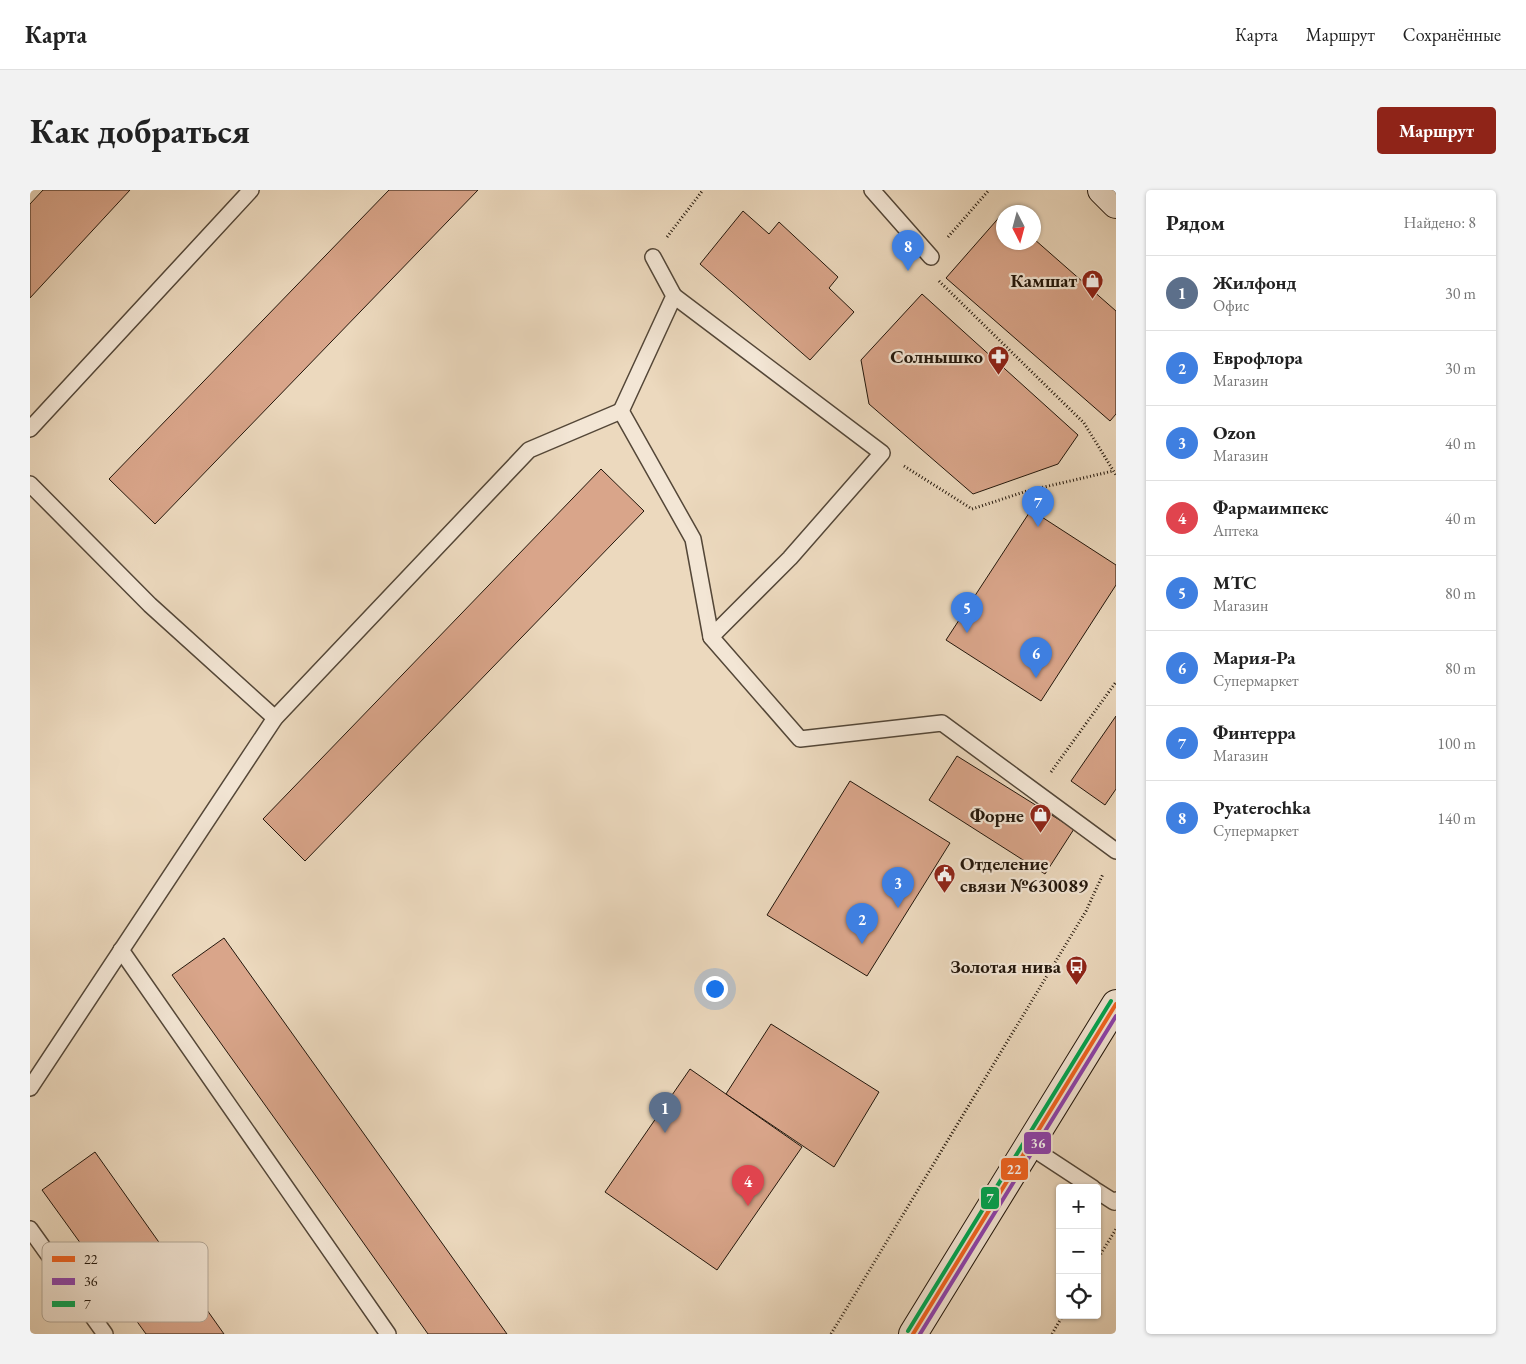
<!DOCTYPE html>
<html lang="ru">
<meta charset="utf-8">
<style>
body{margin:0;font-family:"EB Garamond",serif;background:#f2f2f2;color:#222}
.controls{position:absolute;right:15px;bottom:15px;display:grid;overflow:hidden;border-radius:5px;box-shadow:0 1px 4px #0004}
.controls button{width:45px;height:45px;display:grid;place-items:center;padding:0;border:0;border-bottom:1px solid #e0e0e0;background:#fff;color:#222;font:25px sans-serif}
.compass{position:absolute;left:966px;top:15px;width:45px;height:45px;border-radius:50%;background:#fff;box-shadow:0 1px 4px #0004;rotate:174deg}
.you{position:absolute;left:684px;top:798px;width:18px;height:18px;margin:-12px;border:4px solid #fff;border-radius:50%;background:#1a73e8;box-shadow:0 0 0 8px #1a73e833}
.badge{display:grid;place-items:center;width:32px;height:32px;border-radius:50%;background:#8f2418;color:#fff;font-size:16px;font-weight:700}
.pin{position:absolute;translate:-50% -41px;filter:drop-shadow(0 1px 2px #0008)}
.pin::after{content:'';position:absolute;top:26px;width:18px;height:15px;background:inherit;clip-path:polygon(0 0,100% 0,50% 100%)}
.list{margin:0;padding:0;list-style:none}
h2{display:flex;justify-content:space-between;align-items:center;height:65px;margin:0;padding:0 20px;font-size:21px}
h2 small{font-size:16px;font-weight:400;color:#767676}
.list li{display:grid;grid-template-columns:32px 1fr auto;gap:15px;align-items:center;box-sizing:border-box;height:75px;padding:0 20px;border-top:1px solid #e0e0e0}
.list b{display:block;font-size:19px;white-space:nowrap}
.list p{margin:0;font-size:16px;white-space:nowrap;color:#767676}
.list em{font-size:16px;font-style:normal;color:#767676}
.icon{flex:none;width:28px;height:28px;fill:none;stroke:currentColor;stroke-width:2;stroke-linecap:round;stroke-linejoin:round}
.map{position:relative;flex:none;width:1086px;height:1144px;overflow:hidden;border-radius:5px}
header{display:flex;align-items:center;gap:30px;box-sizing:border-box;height:70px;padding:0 25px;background:#fff;border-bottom:1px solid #e0e0e0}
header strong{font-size:24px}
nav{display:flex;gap:28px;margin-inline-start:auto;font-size:18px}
.intro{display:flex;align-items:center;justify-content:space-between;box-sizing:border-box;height:120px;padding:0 30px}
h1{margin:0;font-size:35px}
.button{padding:12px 22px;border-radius:5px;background:#8f2418;color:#fff;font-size:18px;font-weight:700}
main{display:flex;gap:30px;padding:0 30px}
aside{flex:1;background:#fff;border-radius:5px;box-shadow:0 1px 4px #0004}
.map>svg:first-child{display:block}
</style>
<header>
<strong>Карта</strong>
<nav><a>Карта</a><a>Маршрут</a><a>Сохранённые</a></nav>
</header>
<div class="intro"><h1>Как добраться</h1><a class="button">Маршрут</a></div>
<main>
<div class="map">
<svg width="1086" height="1144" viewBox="0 0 1086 1144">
<rect width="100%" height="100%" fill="#ecd9be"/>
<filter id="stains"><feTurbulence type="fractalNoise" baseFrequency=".004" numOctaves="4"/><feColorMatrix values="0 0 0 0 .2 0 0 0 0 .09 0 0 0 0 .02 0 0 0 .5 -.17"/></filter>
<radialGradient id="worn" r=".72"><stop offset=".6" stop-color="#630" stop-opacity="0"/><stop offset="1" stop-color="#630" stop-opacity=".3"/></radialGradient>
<g fill="#d9a58a" stroke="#22160b">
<polygon points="13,0 100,0 0,108 0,14"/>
<polygon points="359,0 448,0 125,334 79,289"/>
<polygon points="713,21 739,44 749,32 808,87 799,98 824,122 780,170 670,74"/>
<polygon points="973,23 974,52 1004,52 1004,49 1086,121 1086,224 1080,231 916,88"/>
<polygon points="892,104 1048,245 1028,274 943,304 839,214 831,170"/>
<polygon points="571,279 614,321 275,671 233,629"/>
<polygon points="1001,320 1086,375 1086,395 1011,511 916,450"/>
<polygon points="1086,526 1086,599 1075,615 1041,591"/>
<polygon points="927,566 1044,639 1015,684 899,610"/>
<polygon points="820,591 920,653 837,786 737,725"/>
<polygon points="194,748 477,1144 398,1144 308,1017 142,785"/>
<polygon points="741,834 849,902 804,977 696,904"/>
<polygon points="660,879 772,957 687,1080 575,1002"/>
<polygon points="65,962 194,1144 116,1144 12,1000"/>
</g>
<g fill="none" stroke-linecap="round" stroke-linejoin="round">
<defs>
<g id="lane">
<polyline points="842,0 901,67"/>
<polyline points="591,221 644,106 623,67"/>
<polyline points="0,239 221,0"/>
<polyline points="0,294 120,415 245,528"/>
<polyline points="681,447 770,549 912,533 1086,661"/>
<polyline points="91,760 358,1144"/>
<polyline points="0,898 245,528 499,260 591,221 663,349 681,447 760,368 852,263 644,106"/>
<polyline points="999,956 1063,998"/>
<polyline points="1067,1001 1084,1012 1086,1010"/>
<polyline points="0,1039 75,1144"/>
</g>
<g id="secondary">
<polyline points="1072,0 1086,14"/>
<polyline points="883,1144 1086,814"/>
</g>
</defs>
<use href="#lane" stroke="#544738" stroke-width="18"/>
<use href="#secondary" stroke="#22160b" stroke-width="30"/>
<g stroke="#22160b" stroke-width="3" stroke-dasharray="1 2.5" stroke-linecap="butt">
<polyline points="637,47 673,0"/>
<polyline points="918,47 959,0"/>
<polyline points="909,91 1054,233 1086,285"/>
<polyline points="874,276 942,319 997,301 1083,281"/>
<polyline points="1021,582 1086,492"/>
<polyline points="1067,1070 1086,1039"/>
<polyline points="801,1144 1056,721 1073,684"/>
<polyline points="1022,1144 1033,1125"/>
</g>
<use href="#lane" stroke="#f3e6d5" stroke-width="15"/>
<use href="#secondary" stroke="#f3e6d5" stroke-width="28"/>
<defs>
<polyline id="bus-1" points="883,1144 1086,814"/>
<polyline id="bus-2" points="890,1144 1086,826"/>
<polyline id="bus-3" points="878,1141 1081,811"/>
</defs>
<use href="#bus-1" stroke="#f3e6d5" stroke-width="8"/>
<use href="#bus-2" stroke="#f3e6d5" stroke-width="8"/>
<use href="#bus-3" stroke="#f3e6d5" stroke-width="8"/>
<use href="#bus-1" stroke="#f26522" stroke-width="4"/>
<use href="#bus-2" stroke="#8e44ad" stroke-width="4"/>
<use href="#bus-3" stroke="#00a651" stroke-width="4"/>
</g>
<defs>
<symbol id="shop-pin" viewBox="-11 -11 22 30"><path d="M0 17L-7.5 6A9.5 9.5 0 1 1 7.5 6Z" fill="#8f2418" stroke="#f3e6d5"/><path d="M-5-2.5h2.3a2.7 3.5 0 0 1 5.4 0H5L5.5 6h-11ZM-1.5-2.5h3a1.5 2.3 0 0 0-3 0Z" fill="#fff"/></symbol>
<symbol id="pharmacy-pin" viewBox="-11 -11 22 30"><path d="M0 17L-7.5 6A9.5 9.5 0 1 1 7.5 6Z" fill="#8f2418" stroke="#f3e6d5"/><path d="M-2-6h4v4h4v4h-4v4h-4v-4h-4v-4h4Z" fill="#fff"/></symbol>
<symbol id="civic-pin" viewBox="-11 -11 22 30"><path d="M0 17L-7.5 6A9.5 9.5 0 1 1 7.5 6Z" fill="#8f2418" stroke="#f3e6d5"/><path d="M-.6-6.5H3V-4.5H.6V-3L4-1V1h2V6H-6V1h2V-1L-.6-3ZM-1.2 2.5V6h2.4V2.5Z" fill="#fff"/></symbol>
<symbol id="bus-pin" viewBox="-11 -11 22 30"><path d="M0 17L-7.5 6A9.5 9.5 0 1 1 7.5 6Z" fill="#8f2418" stroke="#f3e6d5"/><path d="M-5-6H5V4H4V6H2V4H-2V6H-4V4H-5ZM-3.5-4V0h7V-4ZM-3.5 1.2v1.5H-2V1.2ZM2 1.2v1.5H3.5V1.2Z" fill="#fff"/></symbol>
</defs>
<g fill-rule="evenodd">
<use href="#shop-pin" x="1050" y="78" width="25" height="34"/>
<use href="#pharmacy-pin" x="956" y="154" width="25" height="34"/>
<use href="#shop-pin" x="998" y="612" width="25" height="34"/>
<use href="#civic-pin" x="902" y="672" width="25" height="34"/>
<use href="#bus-pin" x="1034" y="764" width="25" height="34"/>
</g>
<g text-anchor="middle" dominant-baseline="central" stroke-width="4.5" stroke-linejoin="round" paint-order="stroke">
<g font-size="19" font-weight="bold" fill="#22160b" stroke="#f3e6d5" text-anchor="end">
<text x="1047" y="90">Камшат</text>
<text x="953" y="166">Солнышко</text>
<text x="994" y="625">Форне</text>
<text x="930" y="673" text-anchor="start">Отделение<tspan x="930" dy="22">связи №630089</tspan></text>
<text x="1031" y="776">Золотая нива</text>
</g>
</g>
<rect x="12" y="1052" width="166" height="80" rx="8" fill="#f3e6d5" stroke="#b4a898" stroke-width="1"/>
<rect x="22" y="1066" width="23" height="6" fill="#f26522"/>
<rect x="22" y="1088" width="23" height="7" fill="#8e44ad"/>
<rect x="22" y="1111" width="23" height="6" fill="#00a651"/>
<g font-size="14" fill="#22160b">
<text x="54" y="1074">22</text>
<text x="54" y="1096">36</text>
<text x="54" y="1119">7</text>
</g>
<g stroke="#f3e6d5" stroke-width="2">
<rect x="993" y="941" width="29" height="24" rx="5" fill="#8e44ad"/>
<rect x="970" y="967" width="29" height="24" rx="5" fill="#f26522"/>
<rect x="950" y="996" width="20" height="24" rx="5" fill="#00a651"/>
</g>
<g font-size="14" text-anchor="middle" font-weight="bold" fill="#fff">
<text x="1008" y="958">36</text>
<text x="984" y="984">22</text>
<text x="960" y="1013">7</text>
</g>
<rect width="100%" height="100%" filter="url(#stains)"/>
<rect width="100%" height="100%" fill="url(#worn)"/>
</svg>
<div class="controls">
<button>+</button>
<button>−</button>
<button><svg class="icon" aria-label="locate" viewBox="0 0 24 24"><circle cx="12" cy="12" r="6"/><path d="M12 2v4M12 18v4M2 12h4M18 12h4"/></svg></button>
</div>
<svg class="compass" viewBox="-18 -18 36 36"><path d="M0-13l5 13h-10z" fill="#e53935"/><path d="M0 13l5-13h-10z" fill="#767676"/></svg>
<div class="you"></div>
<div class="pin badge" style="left:635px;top:943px;background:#5c6f8a">1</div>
<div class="pin badge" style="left:832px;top:754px;background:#3f7fe0">2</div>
<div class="pin badge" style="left:868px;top:718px;background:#3f7fe0">3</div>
<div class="pin badge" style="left:718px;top:1016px;background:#e0444e">4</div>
<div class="pin badge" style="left:937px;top:443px;background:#3f7fe0">5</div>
<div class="pin badge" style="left:1006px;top:488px;background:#3f7fe0">6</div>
<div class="pin badge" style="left:1008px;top:337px;background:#3f7fe0">7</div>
<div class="pin badge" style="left:878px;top:81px;background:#3f7fe0">8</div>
</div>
<aside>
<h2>Рядом<small>Найдено: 8</small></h2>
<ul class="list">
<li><span class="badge" style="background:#5c6f8a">1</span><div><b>Жилфонд</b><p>Офис</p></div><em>30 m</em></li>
<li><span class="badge" style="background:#3f7fe0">2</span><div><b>Еврофлора</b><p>Магазин</p></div><em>30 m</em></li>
<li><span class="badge" style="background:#3f7fe0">3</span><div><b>Ozon</b><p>Магазин</p></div><em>40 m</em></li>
<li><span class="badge" style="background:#e0444e">4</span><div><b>Фармаимпекс</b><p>Аптека</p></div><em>40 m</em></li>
<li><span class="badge" style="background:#3f7fe0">5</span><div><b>МТС</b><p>Магазин</p></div><em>80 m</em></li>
<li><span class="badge" style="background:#3f7fe0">6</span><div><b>Мария-Ра</b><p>Супермаркет</p></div><em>80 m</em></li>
<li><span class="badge" style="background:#3f7fe0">7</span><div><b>Финтерра</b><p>Магазин</p></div><em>100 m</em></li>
<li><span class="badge" style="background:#3f7fe0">8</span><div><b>Pyaterochka</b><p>Супермаркет</p></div><em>140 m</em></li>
</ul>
</aside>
</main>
